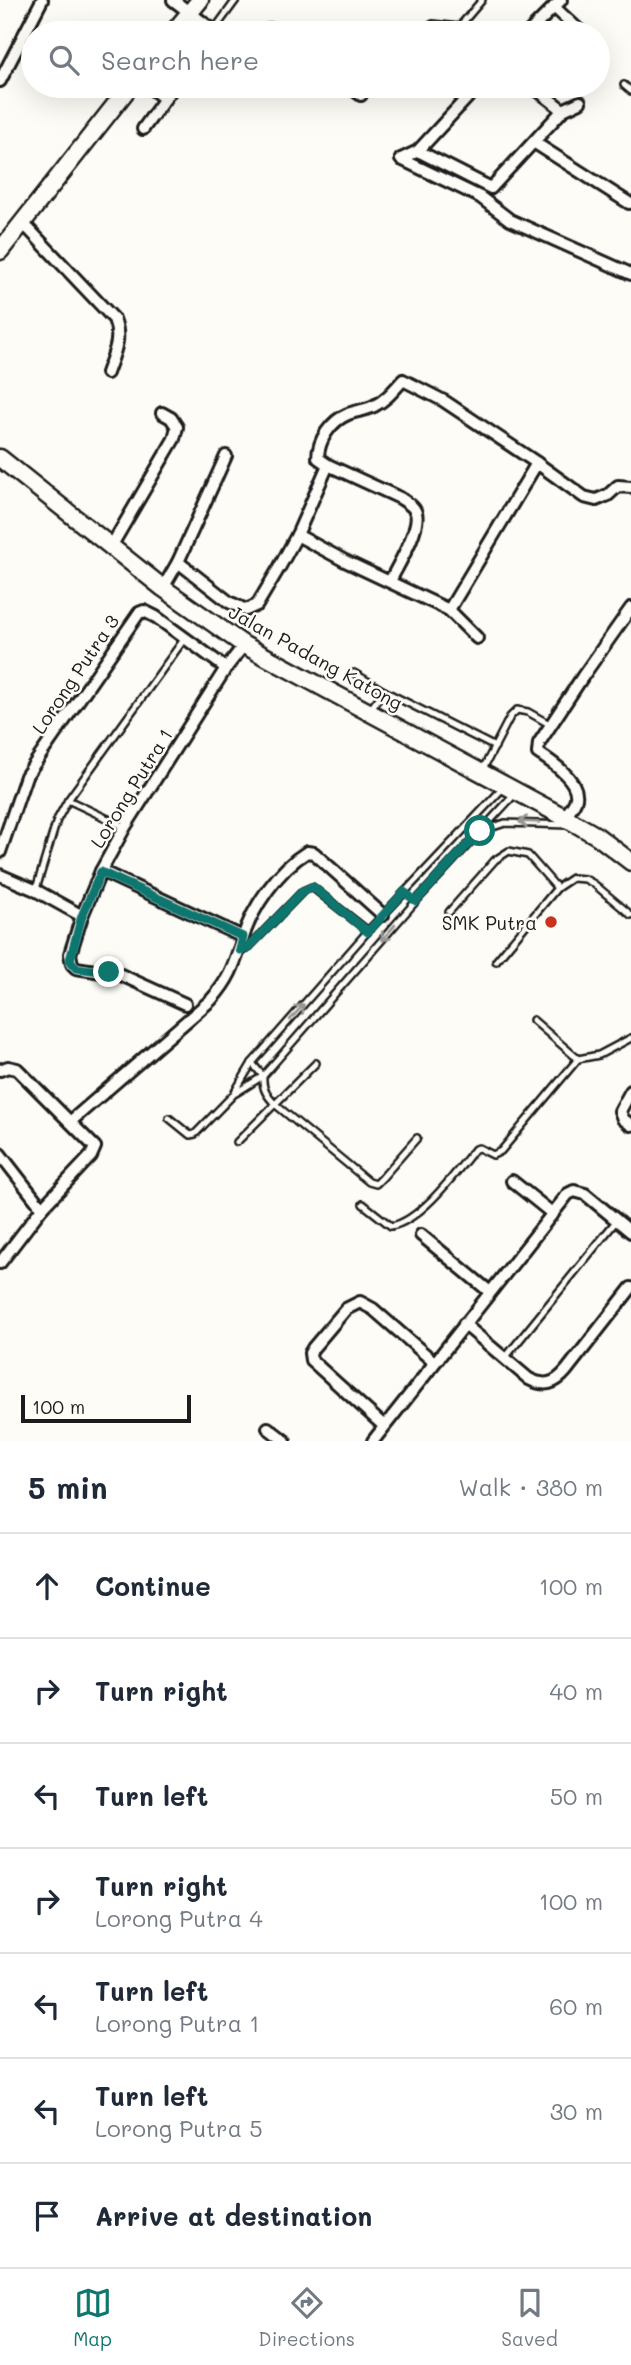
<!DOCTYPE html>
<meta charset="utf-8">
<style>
body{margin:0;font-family:Mali,sans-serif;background:#f2f2f3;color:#1f2937}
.scale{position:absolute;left:21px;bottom:18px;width:170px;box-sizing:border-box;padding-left:7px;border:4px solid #1c1c1c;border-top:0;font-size:19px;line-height:24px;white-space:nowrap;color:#1c1c1c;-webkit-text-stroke:5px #fdfcf7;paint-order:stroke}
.stop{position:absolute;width:21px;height:21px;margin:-16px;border:5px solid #0f766e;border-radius:50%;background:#fff}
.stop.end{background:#0f766e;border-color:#fff;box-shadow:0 2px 7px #0008}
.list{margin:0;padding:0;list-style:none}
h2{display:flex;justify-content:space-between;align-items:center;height:91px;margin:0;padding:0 28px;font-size:30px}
h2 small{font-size:23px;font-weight:400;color:#747a83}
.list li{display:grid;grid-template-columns:46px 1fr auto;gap:21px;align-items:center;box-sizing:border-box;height:105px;padding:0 28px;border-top:2px solid #e0e1e3}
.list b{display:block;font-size:26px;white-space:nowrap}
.list p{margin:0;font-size:23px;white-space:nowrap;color:#747a83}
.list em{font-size:23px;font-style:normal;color:#747a83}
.icon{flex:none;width:38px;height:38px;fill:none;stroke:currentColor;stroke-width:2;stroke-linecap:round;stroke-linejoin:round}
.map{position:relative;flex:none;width:631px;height:1441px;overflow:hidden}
.search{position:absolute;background:#fff;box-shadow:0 7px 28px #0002;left:21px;right:21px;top:21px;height:77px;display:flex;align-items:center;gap:18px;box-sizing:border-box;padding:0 24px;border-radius:38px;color:#747a83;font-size:26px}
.sheet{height:826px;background:#fff}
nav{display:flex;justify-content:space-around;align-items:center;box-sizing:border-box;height:98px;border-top:2px solid #e0e1e3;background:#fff;font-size:19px;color:#747a83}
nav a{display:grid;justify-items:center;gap:4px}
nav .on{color:#0f766e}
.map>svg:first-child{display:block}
</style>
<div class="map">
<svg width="631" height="1441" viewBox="0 0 631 1441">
<rect width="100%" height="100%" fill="#fdfcf7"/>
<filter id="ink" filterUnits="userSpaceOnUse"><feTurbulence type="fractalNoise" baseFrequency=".0143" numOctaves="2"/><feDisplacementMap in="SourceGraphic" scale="14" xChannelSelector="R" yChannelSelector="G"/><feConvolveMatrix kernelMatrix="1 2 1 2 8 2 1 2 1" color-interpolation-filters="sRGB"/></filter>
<g filter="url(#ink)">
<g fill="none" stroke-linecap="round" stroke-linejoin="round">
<defs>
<g id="lane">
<polyline points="214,30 236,0"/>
<polyline points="428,33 430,26 433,24 459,27"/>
<polyline points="456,33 459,27 482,0"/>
<polyline points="624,85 631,91"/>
<polyline points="354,673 384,691"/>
<polyline points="369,711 384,691 495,747"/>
<polyline points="483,769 510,717 517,710 528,712 551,725"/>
<polyline points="68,800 125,827"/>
<polyline points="481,831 505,823 568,825"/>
<polyline points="36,889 57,820 68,800 185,638"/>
<polyline points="449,912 495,860 509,851 528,855 557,888"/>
<polyline points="240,950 247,949 303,891 312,887 368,931"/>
<polyline points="496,961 557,888 572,878 585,879 594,884 631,915"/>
<polyline points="533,1020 578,1059 599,1055 631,1038"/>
<path d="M252,1063L263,1076C262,1089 267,1096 276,1105L369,1182L376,1184L382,1178L417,1138"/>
<polyline points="236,1093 263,1076 416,901 515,794"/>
<polyline points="169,1118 190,1135 195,1134 233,1095 252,1063 368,931 503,788"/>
<polyline points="237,1142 316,1063"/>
<path d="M363,1204L391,1226C421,1221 457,1171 475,1149L479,1148L493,1155L501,1151L578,1059"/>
<polyline points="505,1358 617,1220"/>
</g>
<g id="street">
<polyline points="173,0 217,33"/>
<polyline points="554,7 582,33"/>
<polyline points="263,33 270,29 282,33"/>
<polyline points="528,33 561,0"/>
<polyline points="598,49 599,50"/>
<polyline points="0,81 42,0"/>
<polyline points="148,86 165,99"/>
<polyline points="349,86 361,95"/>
<polyline points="532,86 563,110"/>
<polyline points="143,129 174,86"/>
<polyline points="535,143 629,203"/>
<polyline points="418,151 491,188 563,110 580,102"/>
<polyline points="401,159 480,197 510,220 631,274"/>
<polyline points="401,159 418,151 478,86"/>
<path d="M23,223L114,319C122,339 114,353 107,373"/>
<path d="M328,465L318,458C318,440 331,421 348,414C356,411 366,410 374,406C386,400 394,390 403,380L444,401L537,463L584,497L596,500L608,495L618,486L631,487"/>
<polyline points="297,535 345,561 449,610 477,638"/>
<polyline points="112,545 174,439 177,427 171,418 162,413"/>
<path d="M178,562L229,602L246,610L257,605L279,568L297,535L328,465L400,498C406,502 414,506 416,513C421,528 397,567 390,581"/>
<polyline points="163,588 178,562 226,456"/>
<polyline points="449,610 537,463"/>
<path d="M564,817C568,812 575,805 576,798C579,780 552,762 538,753L539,743L583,676L631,608"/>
<polyline points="0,852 26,776 139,613 144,611 156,617 226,668"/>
<polyline points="101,871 243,937"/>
<polyline points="0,875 35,890 82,916"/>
<polyline points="185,1004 121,975 76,968 72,964 70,954 82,916 101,871 125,827 226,668 244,645"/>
<polyline points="0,1070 8,1067 17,1069 95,1147 91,1156 42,1208 0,1263"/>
<polyline points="631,1091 620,1111 623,1119 631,1125"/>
<path d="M71,1121L211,1000C230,979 234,965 243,938C252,907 279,869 307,852L314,853L383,915"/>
<polyline points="0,1154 42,1208"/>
<polyline points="512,1181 553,1214"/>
<polyline points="421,1235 490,1292"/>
<path d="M464,1324L529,1379C545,1387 555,1384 566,1371L631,1288"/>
<polyline points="384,1426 311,1360 310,1353 313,1348 346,1309 360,1302 373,1309 434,1362"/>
<polyline points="268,1428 285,1441"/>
<polyline points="373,1441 568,1194 574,1191 585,1194 631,1232"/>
</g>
<g id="secondary">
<polyline points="173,33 200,0"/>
<polyline points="0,251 130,86"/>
<polyline points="0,458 163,588 244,645 564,817 597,836 631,862"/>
</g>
</defs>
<use href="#lane" stroke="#1c1c1c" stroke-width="10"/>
<use href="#street" stroke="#1c1c1c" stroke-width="16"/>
<use href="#secondary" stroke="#1c1c1c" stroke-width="21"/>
<use href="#lane" stroke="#fdfcf7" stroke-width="5"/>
<use href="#street" stroke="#fdfcf7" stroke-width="10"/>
<use href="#secondary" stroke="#fdfcf7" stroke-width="16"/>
</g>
<defs><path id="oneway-shaft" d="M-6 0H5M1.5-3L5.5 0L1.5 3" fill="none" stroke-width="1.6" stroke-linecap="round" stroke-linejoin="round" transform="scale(1.75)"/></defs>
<g stroke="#989794">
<use href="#oneway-shaft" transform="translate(529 822) rotate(-178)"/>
<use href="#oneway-shaft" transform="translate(388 933) rotate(131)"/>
<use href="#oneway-shaft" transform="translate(297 1012) rotate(-49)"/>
</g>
</g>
<g fill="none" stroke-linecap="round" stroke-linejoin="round" filter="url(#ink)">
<polyline stroke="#0f766e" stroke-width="9" points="109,972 76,968 70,960 82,916 101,872 243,937 240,950 247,949 303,891 313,887 368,932 404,892 416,901 480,831"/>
</g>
<circle fill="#c8321e" stroke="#fdfcf7" stroke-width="2.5" cx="551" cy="922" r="7"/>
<g text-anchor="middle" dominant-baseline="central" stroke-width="5" stroke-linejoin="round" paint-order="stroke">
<g font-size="19" fill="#1c1c1c" stroke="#fdfcf7">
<text transform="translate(316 657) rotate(29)">Jalan Padang Katong</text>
<text transform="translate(75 674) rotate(-56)">Lorong Putra 3</text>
<text transform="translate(131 788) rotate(-58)">Lorong Putra 1</text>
</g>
<g font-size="19" fill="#1c1c1c" stroke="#fdfcf7" text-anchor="end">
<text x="537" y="922">SMK Putra</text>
</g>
</g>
</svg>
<div class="scale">100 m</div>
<div class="stop" style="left:480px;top:831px"></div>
<div class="stop end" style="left:109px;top:972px"></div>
<div class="search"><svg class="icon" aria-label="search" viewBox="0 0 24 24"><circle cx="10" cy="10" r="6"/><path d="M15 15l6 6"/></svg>Search here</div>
</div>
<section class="sheet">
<h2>5 min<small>Walk · 380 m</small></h2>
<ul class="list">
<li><svg class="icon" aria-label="ahead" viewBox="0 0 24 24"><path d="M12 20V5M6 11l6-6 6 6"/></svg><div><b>Continue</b></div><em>100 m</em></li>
<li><svg class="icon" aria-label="right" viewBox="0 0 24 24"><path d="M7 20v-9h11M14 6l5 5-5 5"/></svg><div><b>Turn right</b></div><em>40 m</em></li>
<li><svg class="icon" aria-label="left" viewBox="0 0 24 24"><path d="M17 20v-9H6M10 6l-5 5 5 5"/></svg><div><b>Turn left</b></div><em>50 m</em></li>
<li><svg class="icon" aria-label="right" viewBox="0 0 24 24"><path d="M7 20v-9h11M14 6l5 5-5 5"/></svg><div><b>Turn right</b><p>Lorong Putra 4</p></div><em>100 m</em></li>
<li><svg class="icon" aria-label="left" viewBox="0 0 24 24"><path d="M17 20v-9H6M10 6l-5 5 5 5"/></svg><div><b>Turn left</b><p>Lorong Putra 1</p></div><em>60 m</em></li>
<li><svg class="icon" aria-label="left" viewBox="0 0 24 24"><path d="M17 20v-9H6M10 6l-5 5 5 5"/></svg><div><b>Turn left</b><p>Lorong Putra 5</p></div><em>30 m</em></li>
<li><svg class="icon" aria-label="arrive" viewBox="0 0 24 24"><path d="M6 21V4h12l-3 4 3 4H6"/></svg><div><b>Arrive at destination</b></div></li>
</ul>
</section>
<nav>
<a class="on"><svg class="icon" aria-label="map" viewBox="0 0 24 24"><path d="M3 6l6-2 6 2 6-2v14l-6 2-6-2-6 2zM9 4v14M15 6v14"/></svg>Map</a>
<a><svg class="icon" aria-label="directions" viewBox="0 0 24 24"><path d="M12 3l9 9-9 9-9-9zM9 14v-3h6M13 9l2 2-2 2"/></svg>Directions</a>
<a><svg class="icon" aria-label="saved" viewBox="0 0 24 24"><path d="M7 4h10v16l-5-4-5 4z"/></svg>Saved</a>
</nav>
